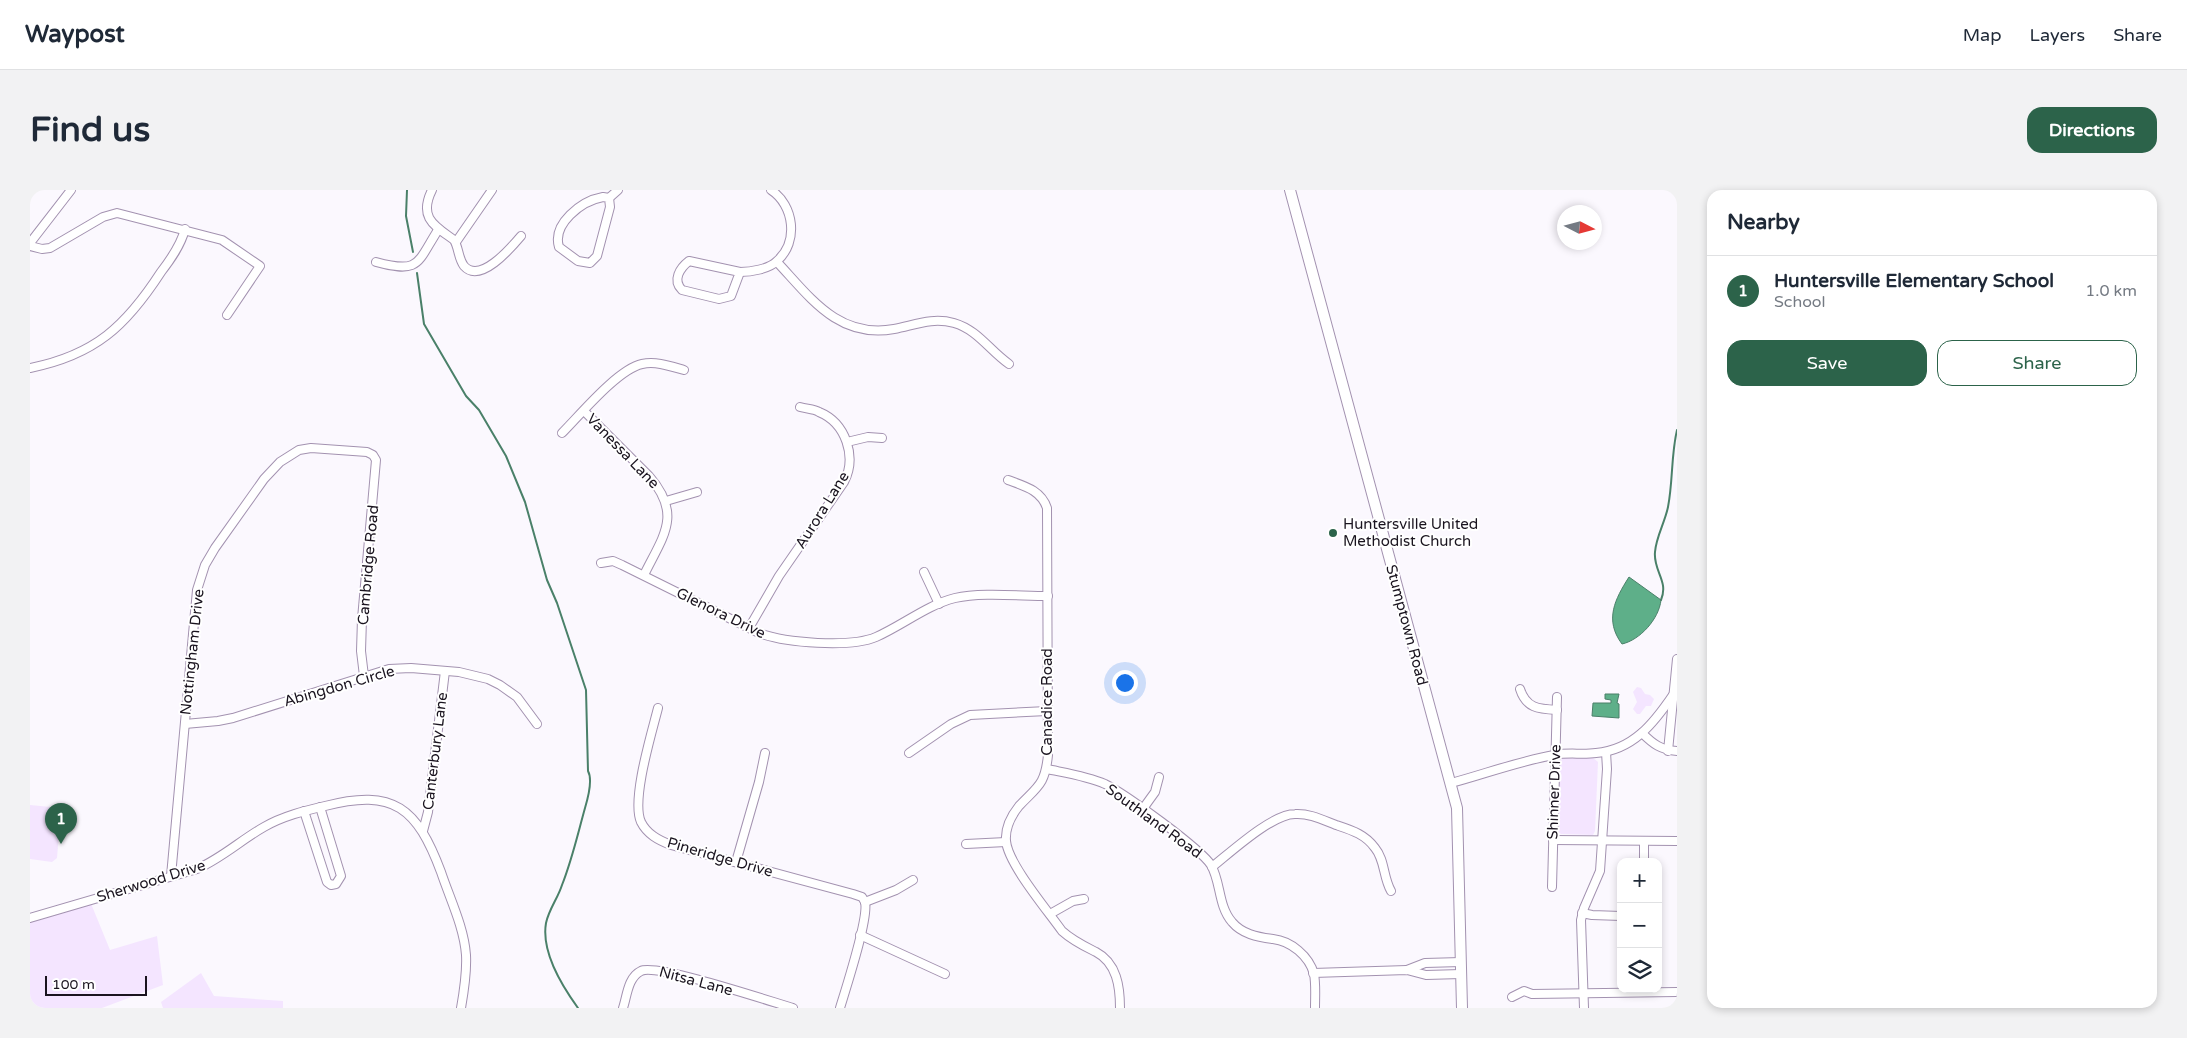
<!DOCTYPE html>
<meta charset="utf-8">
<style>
body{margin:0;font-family:"Varela Round",sans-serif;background:#f2f2f3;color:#1f2937}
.controls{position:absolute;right:15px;bottom:15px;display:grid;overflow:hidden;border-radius:10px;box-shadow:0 2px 8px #0003}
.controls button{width:45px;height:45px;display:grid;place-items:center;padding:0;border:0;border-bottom:1px solid #e0e1e3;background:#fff;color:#1f2937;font:25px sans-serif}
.compass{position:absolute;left:1527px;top:15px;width:45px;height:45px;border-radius:50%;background:#fff;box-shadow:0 2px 8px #0003;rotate:96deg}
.scale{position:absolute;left:15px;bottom:12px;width:102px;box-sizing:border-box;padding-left:5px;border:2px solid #1a141f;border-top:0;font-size:14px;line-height:18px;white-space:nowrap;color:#1a141f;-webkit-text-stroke:4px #fff;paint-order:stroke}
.you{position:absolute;left:1094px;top:492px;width:18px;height:18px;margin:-12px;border:4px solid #fff;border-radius:50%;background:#1a73e8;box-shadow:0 0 0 8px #1a73e833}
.badge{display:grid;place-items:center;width:32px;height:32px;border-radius:50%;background:#2c634a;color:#fff;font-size:16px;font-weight:700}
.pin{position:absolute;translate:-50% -41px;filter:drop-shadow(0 1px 2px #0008)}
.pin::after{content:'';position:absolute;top:26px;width:18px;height:15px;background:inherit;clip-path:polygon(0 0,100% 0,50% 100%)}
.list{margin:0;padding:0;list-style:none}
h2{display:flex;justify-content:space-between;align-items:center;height:65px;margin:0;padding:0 20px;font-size:21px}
h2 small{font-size:16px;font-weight:400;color:#747a83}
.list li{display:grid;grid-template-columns:32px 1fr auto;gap:15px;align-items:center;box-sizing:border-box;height:70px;padding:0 20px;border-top:1px solid #e0e1e3}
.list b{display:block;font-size:19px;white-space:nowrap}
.list p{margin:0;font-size:16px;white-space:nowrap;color:#747a83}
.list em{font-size:16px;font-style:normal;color:#747a83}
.actions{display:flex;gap:10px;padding:15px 20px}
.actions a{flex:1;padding:11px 0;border:1px solid #2c634a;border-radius:15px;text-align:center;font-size:18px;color:#2c634a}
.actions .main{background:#2c634a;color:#fff}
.icon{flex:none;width:28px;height:28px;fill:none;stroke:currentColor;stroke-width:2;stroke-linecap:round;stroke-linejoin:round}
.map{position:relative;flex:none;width:1647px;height:818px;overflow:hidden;border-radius:15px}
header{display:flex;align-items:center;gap:30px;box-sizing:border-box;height:70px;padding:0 25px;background:#fff;border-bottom:1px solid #e0e1e3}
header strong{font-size:24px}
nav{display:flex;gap:28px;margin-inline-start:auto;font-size:18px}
.intro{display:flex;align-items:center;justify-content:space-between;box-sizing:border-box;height:120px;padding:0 30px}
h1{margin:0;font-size:35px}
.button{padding:12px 22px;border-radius:15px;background:#2c634a;color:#fff;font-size:18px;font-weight:700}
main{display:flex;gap:30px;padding:0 30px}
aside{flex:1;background:#fff;border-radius:15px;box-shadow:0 2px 8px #0003}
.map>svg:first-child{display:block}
</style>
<header>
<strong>Waypost</strong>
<nav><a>Map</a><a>Layers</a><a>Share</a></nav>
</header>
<div class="intro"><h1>Find us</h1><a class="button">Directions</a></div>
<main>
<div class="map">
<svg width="1647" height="818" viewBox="0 0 1647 818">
<rect width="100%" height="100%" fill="#fbf8fe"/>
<g fill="#f4e5ff">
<polygon points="1607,497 1611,498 1615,504 1620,505 1624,509 1621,516 1616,516 1610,524 1607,524 1603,519 1607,512 1603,502"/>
<polygon points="1533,568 1563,568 1568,572 1565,641 1563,645 1531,644 1528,642 1530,571"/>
<polygon points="0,615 31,618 27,668 22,672 0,669"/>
<polygon points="63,709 62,716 80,760 127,746 133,795 72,818 0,818 0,728"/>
<polygon points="171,783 184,806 253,811 253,818 133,818 131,812"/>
</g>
<g fill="#5eaf89" stroke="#4a8069">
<path d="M1599,387L1631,410C1629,429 1610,450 1592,454C1574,430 1585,409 1599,387Z"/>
<polygon points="1575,504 1589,504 1587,513 1589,514 1589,528 1562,526 1563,513 1581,513 1581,510 1575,509"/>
</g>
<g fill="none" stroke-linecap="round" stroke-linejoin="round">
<g stroke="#4a8069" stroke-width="2">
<polyline points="377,0 376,26 383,62"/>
<path d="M387,83L394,134L436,206L449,220L476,266L495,312L517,390L527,413L556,500L558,581C563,590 558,608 555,618C548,643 542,670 532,695C528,708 519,719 516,733C511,762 532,796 548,818"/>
<path d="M1631,410C1639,391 1623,381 1625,362C1626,347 1635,332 1638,317C1643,292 1641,265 1647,240"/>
</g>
<defs>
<g id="minor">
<path d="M402,0C388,28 405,36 424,50C429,58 428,68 434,76C450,94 480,59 491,46"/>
<path d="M573,7L579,8L580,17L567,66L560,73L548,71L529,57C522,34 551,11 573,7Z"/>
<polyline points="579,8 588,0"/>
<polyline points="426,52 462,0"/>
<polyline points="0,53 41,0"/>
<polyline points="0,56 12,59 20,58 73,27 87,23 192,50 230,76 197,125"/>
<path d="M659,71L710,82L701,106L689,109L652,100C642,90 650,78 659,71Z"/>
<path d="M346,72C390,84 387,73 408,40"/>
<path d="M747,72C780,107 808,149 864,139C885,135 902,127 924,133C948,140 959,160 979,174"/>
<path d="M710,82C721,82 739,79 747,71C769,52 764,15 741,0"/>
<path d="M0,178C65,165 96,136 131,82C141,69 151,55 155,39"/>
<path d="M554,221L619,286C653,325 633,346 614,385"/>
<path d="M532,243C550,225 588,179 612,174C626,171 640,176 654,180"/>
<polyline points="817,252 838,247 852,248"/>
<path d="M978,290C994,296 1011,300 1017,318L1018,565C1015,595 1008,596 989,616C981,626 975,639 976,651C978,674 1018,721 1032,741C1043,751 1054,756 1066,762C1087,773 1090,797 1090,818"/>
<polyline points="636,311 667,302"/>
<path d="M571,373L583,371L592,375L729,443C755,453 820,458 846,447C873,435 897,415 925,408C951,402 990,406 1018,406"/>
<polyline points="894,382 909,414"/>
<path d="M719,438L749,386L814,292C827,267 816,233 789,222C784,219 777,219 770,217"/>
<path d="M1490,499C1496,518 1508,519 1527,520"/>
<path d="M628,518C622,542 601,610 611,632C617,644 628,650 641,655L823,704L832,707L835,712"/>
<polyline points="155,534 188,531 203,528 359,479 381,478 429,482 458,489 470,495 487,507 507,534"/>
<path d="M1612,543C1623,554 1631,560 1647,561"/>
<polyline points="1638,561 1647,469"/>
<polyline points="879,563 921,534 940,525 1017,521"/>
<path d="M1017,579C1036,583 1057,586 1075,594C1094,603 1171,659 1181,675C1191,692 1188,716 1202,732C1212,744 1227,747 1243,749C1261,751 1279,766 1284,784C1286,794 1285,807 1285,818"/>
<path d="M1421,593C1455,584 1489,571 1524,565C1538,562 1552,565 1566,563C1603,560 1624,533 1643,505"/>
<polyline points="1112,620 1125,602 1129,587"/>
<polyline points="274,621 297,692 301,695 306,694 311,686 290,617"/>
<polyline points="393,641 398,622 415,481"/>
<polyline points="1523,650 1647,651"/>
<polyline points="1614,651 1614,672"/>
<polyline points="936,654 976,652"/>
<polyline points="706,672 729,592 735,563"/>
<path d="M1182,677C1201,662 1242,624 1265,624C1279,623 1293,630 1306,635C1321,640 1335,644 1345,658C1355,670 1353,687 1361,701"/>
<polyline points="141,686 167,400 175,375 185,358 234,289 250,272 269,260 281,258 337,262 343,265 346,270 332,429 331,461 334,486"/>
<polyline points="1522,697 1527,507"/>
<polyline points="835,712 866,700 883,690"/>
<polyline points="1552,723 1562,725 1591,726"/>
<polyline points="1020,724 1043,711 1054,709"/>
<path d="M0,728L167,679C192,668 211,650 234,637C253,626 274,621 295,616C364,598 387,618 411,682C420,709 434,737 436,765C437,783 434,801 431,818"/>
<polyline points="830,745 915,784"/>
<polyline points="1377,780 1395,773 1431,772"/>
<polyline points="1283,783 1377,780 1396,785 1431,784"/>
<polyline points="1482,807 1494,801 1502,804 1647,802"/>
<path d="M593,818C597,806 598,787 611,781C626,773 739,811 763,818"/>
<path d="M810,818C816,798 839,728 835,712"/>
<polyline points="1554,818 1551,730 1554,718 1570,681 1577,579 1576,562"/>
</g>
<polyline id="tertiary" points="1260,0 1427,618 1432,818"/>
</defs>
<use href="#minor" stroke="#a392b0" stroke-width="10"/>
<use href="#tertiary" stroke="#a392b0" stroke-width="12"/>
<use href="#minor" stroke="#fff" stroke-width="8"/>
<use href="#tertiary" stroke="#fff" stroke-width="10"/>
</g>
<circle fill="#2c634a" stroke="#fff" stroke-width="2" cx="1303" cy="343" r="5"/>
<g text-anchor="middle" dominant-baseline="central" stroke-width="4" stroke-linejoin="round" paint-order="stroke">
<g font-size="15" fill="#1a141f" stroke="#fff">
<text transform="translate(593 261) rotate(46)">Vanessa Lane</text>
<text transform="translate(792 320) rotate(-58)">Aurora Lane</text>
<text transform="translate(338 375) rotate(-85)">Cambridge Road</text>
<text transform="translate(691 423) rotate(26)">Glenora Drive</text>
<text transform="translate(1377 435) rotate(75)">Stumptown Road</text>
<text transform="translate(162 462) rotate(-84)">Nottingham Drive</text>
<text transform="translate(309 496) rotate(-16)">Abingdon Circle</text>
<text transform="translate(1017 512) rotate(-90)">Canadice Road</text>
<text transform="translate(405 561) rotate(-83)">Canterbury Lane</text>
<text transform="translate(1524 602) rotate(-88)">Shinner Drive</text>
<text transform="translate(1124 631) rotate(36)">Southland Road</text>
<text transform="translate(690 667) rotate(16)">Pineridge Drive</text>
<text transform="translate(121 691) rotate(-17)">Sherwood Drive</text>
<text transform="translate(666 791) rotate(15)">Nitsa Lane</text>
</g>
<g font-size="15" fill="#1a141f" stroke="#fff" text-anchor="start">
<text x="1313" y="334">Huntersville United<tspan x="1313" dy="17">Methodist Church</tspan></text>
</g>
</g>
</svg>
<div class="controls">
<button>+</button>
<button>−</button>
<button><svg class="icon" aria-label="layers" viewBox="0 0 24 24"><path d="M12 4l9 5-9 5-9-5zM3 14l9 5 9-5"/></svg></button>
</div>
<svg class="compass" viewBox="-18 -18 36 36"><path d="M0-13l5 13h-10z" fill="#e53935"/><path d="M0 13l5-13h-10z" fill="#747a83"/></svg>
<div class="scale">100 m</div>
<div class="you"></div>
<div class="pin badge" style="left:31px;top:654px">1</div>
</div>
<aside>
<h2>Nearby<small></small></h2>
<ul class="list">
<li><span class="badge">1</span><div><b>Huntersville Elementary School</b><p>School</p></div><em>1.0 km</em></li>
</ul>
<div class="actions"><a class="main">Save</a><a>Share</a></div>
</aside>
</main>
